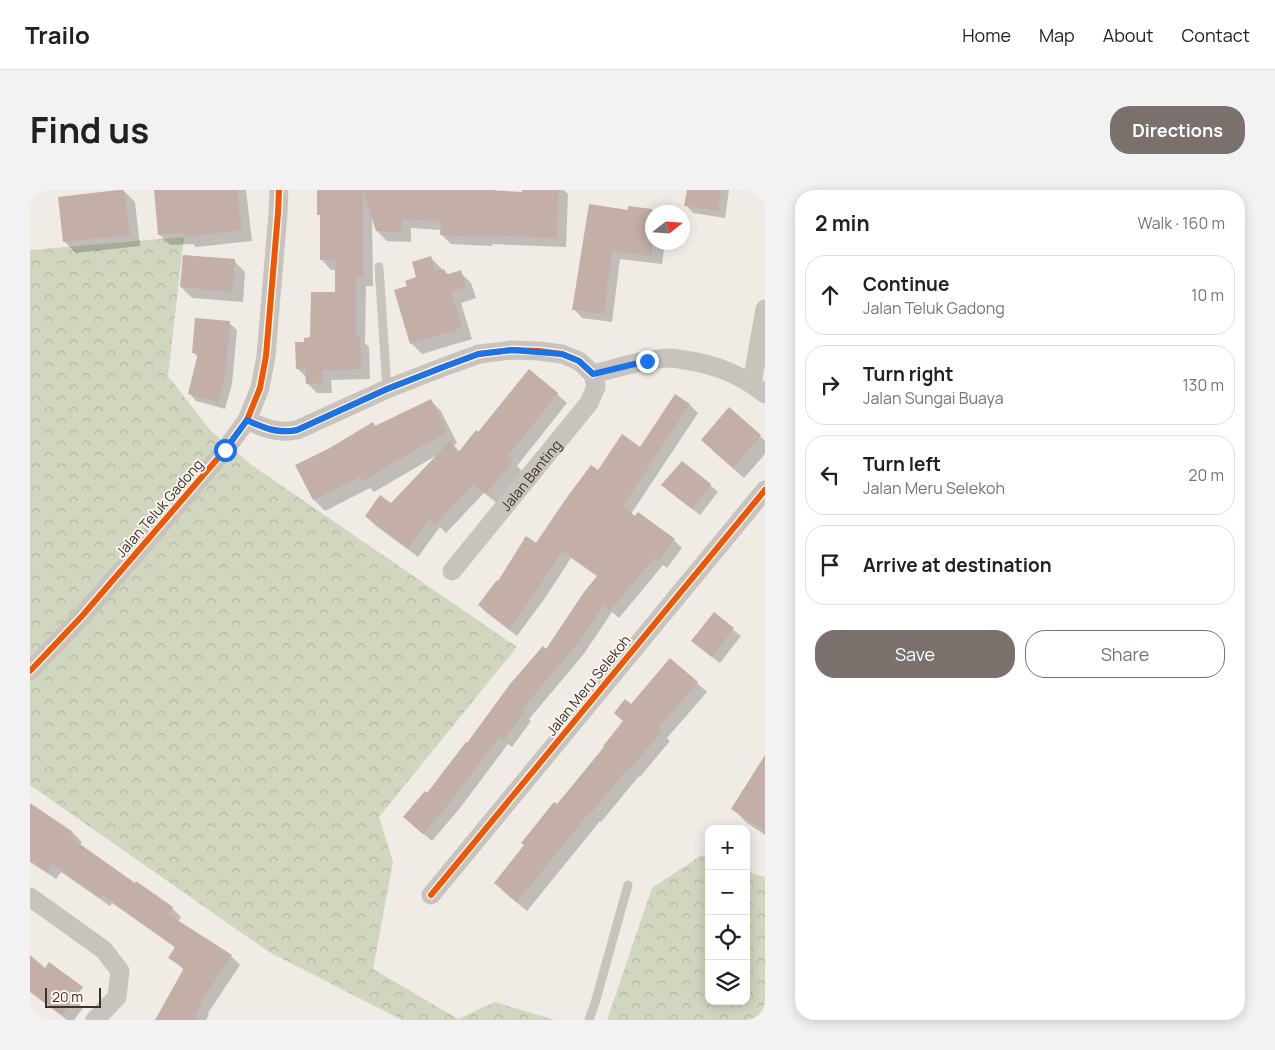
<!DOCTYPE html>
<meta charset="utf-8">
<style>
body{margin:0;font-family:Manrope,sans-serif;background:#f2f2f2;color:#202124}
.controls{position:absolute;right:15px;bottom:15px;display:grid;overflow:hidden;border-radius:10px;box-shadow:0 2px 12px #0003}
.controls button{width:45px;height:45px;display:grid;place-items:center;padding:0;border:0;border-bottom:1px solid #e0e0e0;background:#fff;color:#202124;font:25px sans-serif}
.compass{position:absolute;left:615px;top:15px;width:45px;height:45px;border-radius:50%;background:#fff;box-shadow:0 2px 12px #0003;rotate:73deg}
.scale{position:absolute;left:15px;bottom:12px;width:56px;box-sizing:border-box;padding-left:5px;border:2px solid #3b302b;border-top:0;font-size:14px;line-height:18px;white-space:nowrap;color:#3b302b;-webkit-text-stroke:4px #fbf5ee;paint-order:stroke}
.stop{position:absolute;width:15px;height:15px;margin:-11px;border:4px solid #1a73e8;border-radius:50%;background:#fff}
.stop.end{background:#1a73e8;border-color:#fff;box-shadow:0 1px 5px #0008}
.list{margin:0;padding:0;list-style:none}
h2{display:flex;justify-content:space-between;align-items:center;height:65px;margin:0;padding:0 20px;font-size:21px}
h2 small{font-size:16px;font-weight:400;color:#757577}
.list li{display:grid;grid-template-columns:32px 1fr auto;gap:15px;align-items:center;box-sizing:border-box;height:80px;margin:0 10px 10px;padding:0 10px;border:1px solid #e0e0e0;border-radius:20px}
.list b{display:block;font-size:19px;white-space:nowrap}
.list p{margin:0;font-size:16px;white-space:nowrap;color:#757577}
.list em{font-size:16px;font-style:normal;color:#757577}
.actions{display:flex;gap:10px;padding:15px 20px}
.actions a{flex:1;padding:11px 0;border:1px solid #7a716c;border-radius:20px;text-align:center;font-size:18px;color:#7a716c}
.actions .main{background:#7a716c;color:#fff}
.icon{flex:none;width:28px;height:28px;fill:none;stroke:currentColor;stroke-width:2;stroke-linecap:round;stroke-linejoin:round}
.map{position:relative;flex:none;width:735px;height:830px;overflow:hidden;border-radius:20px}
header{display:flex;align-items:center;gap:30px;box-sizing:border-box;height:70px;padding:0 25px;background:#fff;border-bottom:1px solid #e0e0e0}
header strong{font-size:24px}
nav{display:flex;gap:28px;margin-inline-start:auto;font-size:18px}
.intro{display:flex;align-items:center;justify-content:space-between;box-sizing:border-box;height:120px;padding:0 30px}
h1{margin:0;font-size:35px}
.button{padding:12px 22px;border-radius:20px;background:#7a716c;color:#fff;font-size:18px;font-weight:700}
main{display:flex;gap:30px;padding:0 30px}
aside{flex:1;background:#fff;border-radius:20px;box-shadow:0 2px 12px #0003}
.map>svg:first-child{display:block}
</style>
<header>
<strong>Trailo</strong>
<nav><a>Home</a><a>Map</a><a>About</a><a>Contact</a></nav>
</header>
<div class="intro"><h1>Find us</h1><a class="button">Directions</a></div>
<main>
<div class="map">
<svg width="735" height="830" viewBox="0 0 735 830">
<defs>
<pattern id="forest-crowns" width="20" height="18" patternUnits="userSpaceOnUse" patternTransform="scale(1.25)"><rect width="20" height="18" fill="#d1d6bf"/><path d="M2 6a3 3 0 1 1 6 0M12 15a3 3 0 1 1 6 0" fill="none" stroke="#b4b8a4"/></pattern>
</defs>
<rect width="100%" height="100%" fill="#f0ebe5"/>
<g fill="url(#forest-crowns)">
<polygon points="154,47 138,186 180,240 223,276 487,457 349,627 363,672 343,779 428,829 465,812 525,830 372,830 239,762 0,595 0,60"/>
<polygon points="672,665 679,668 679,811 716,811 716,681 735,687 735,830 577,830 622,698"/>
</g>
<g fill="#0003">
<polygon points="125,0 216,0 222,51 166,57 163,54 140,55 129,44"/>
<polygon points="288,0 465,0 466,1 493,3 493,0 534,0 538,4 536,57 462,54 462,56 421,54 411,44 411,40 381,38 381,52 357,51 347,41 342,27 343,96 336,96 335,153 339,157 340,189 301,190 302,203 287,203 277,193 277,188 267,178 276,153 281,149 306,103 307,80 301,80 292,70 292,27 289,24"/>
<polygon points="658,0 699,0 695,28 663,23 656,15"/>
<polygon points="94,1 105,12 110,56 46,63 35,52"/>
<polygon points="600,18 629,21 630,22 622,22 622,52 635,52 632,74 590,69 582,132 552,128 544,119"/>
<polygon points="400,67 411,78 412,81 414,80 419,85 430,82 441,93 446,108 431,113 442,149 392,164 381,153 378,97 388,88"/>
<polygon points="204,71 215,82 213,112 162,108 151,97"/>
<polygon points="199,133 207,140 202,194 195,219 166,211 159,203 169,168 163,162"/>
<polygon points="499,180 527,204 537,213 487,276 492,281 467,313 454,303 416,343 410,337 388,367 346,336 336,326 361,314 409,264 344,302 340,298 295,321 284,310 267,276 298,260 343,233 346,237 400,210 411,221 427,253 424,255 430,262 448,244"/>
<polygon points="645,206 660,215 668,223 601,324 644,350 652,358 637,378 633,375 589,428 582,422 553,465 499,529 501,531 482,557 478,554 430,618 402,651 383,635 398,605 438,555 516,461 568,387 541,368 515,408 487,446 457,423 449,415 468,393 506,354 568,282 610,258"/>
<polygon points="700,219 735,251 735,264 714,288 683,261"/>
<polygon points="633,295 680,295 688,302 670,325 640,302"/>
<polygon points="684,424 711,446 690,473 670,458"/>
<polygon points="667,493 677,502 637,548 640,551 610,587 609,586 571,632 570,631 497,721 475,703 466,693 595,532"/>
<polygon points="735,568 735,645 717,633 703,619"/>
<polygon points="5,618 43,643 52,652 50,655 106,695 142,718 151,727 148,731 201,766 210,775 178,823 179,824 176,830 131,830 154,780 140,767 146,758 82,713 80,716 31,682 26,689 0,672 0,622"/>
<polygon points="0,767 29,799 44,809 53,818 44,830 37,830 0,802"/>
</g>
<g fill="#c3afa7">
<polygon points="88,0 94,0 100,45 33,52 28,7"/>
<polygon points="124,0 207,0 212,40 154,47 154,43 128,45"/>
<polygon points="287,0 333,0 333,87 326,87 326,146 330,146 331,179 292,180 293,193 276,194 275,178 266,179 265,152 274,152 274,148 280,147 281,102 305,102 305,70 290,70 290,25 287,25"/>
<polygon points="333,0 456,0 492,2 492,0 529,0 527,48 453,45 452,47 410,45 411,31 372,29 371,43 346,41"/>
<polygon points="657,0 691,0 688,21 654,16"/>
<polygon points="559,14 598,20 598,16 622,19 622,66 582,61 574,124 542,120"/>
<polygon points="153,65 205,69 202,102 150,97"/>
<polygon points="401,66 405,81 414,79 416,85 431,80 436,97 421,102 432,138 380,154 364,100 377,96 375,91 386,87 382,72"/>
<polygon points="165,128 200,131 195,187 188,212 158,204 168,163 162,163"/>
<polygon points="499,179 528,203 478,266 483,271 456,304 444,294 405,334 399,329 378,358 335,326 350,305 361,313 421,250 427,264 446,240 448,242"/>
<polygon points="645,204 660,214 593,316 605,326 608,322 645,349 629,371 624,368 580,421 574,415 545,457 491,520 494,522 474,550 469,547 422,610 393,644 373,627 395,601 397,603 436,552 437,553 480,494 513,456 516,459 554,402 568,385 532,361 507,400 479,439 448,415 467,390 468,391 496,346 506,353 535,310 561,275 568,280 592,244 610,257"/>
<polygon points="401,209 417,242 332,291 329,287 283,310 265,275 298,259 343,232 345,236"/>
<polygon points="699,217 731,245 703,278 671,250"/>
<polygon points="652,271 681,294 662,319 631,295"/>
<polygon points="684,422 704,438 682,467 661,451"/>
<polygon points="640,468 668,492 628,538 632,541 600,579 598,578 561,623 560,622 487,712 464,693 494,655 491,653 524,612 527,614 574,557 573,556 593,531 584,523 595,509 601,514"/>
<polygon points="735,565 735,641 701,619"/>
<polygon points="0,613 43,642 40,647 105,693 106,691 143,717 138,724 202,765 170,814 171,814 163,830 125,830 154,778 138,768 145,757 73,705 71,708 22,674 17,682 0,670"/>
<polygon points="0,765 15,778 19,772 53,797 32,825 0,801"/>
</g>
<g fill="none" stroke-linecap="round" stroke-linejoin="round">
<g stroke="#c9c3be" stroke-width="9">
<polyline points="349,77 357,199"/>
<polyline points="559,830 565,813 598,695"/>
</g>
<g stroke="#c9c3be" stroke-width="19">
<path d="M563,184C588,178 614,169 639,168C644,168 649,169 654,170C684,174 712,185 735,204"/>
<polyline points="722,193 735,119"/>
<path d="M217,230C233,238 249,244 267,240L357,199L416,176L449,164L482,160L509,161L532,164L549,171L563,184"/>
<path id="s1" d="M422,381L559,213L566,197L563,184"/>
<polyline points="0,481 52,426 195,260 217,230 230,198 236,166 248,23 249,0"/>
<polyline points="401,705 735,300"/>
<polyline points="0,707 74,760 90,781 87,807 65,830"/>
</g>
<defs>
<g id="cycleway">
<path d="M217,230C233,238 249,244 267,240L357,199L416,176L449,164L482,160L509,161L532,164L549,171L563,184"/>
<polyline points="0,481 52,426 195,260 217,230 230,198 236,166 248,23 249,0"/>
<polyline points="401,705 735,300"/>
</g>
</defs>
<use href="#cycleway" stroke="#fbf5ee" stroke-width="9"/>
<use href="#cycleway" stroke="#e8590c" stroke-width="6"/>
</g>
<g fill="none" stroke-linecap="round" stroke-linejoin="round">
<path stroke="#1a73e8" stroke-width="6" d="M195,260L217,230C233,238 249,244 267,240L357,199L416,176L448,164L482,160L532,164L549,171L563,184L617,171"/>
</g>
<g text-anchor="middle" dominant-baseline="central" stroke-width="4" stroke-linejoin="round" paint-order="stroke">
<g font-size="14" fill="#3b302b" stroke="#fbf5ee">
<text stroke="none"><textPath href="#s1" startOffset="124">Jalan Banting</textPath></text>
<text transform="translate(129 318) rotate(-49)">Jalan Teluk Gadong</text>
<text transform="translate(558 495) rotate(-51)">Jalan Meru Selekoh</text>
</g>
</g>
</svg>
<div class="controls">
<button>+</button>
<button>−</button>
<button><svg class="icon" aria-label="locate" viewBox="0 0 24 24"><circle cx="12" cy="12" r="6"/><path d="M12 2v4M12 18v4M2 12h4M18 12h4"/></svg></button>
<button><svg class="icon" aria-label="layers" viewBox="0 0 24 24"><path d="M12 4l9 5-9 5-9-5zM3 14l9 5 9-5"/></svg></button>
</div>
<svg class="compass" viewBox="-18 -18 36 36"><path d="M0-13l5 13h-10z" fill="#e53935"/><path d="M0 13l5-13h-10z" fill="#757577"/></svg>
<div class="scale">20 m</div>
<div class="stop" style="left:195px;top:260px"></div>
<div class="stop end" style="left:617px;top:171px"></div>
</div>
<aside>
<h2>2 min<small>Walk · 160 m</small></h2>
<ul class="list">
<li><svg class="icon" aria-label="ahead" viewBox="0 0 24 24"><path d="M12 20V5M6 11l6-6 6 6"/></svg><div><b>Continue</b><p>Jalan Teluk Gadong</p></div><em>10 m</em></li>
<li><svg class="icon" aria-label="right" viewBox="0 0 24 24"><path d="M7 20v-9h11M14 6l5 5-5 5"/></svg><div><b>Turn right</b><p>Jalan Sungai Buaya</p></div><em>130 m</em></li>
<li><svg class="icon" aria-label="left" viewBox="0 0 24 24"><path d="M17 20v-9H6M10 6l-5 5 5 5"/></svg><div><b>Turn left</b><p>Jalan Meru Selekoh</p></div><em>20 m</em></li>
<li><svg class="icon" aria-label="arrive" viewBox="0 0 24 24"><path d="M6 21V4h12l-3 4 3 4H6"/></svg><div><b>Arrive at destination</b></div></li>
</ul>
<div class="actions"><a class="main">Save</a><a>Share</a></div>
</aside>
</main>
